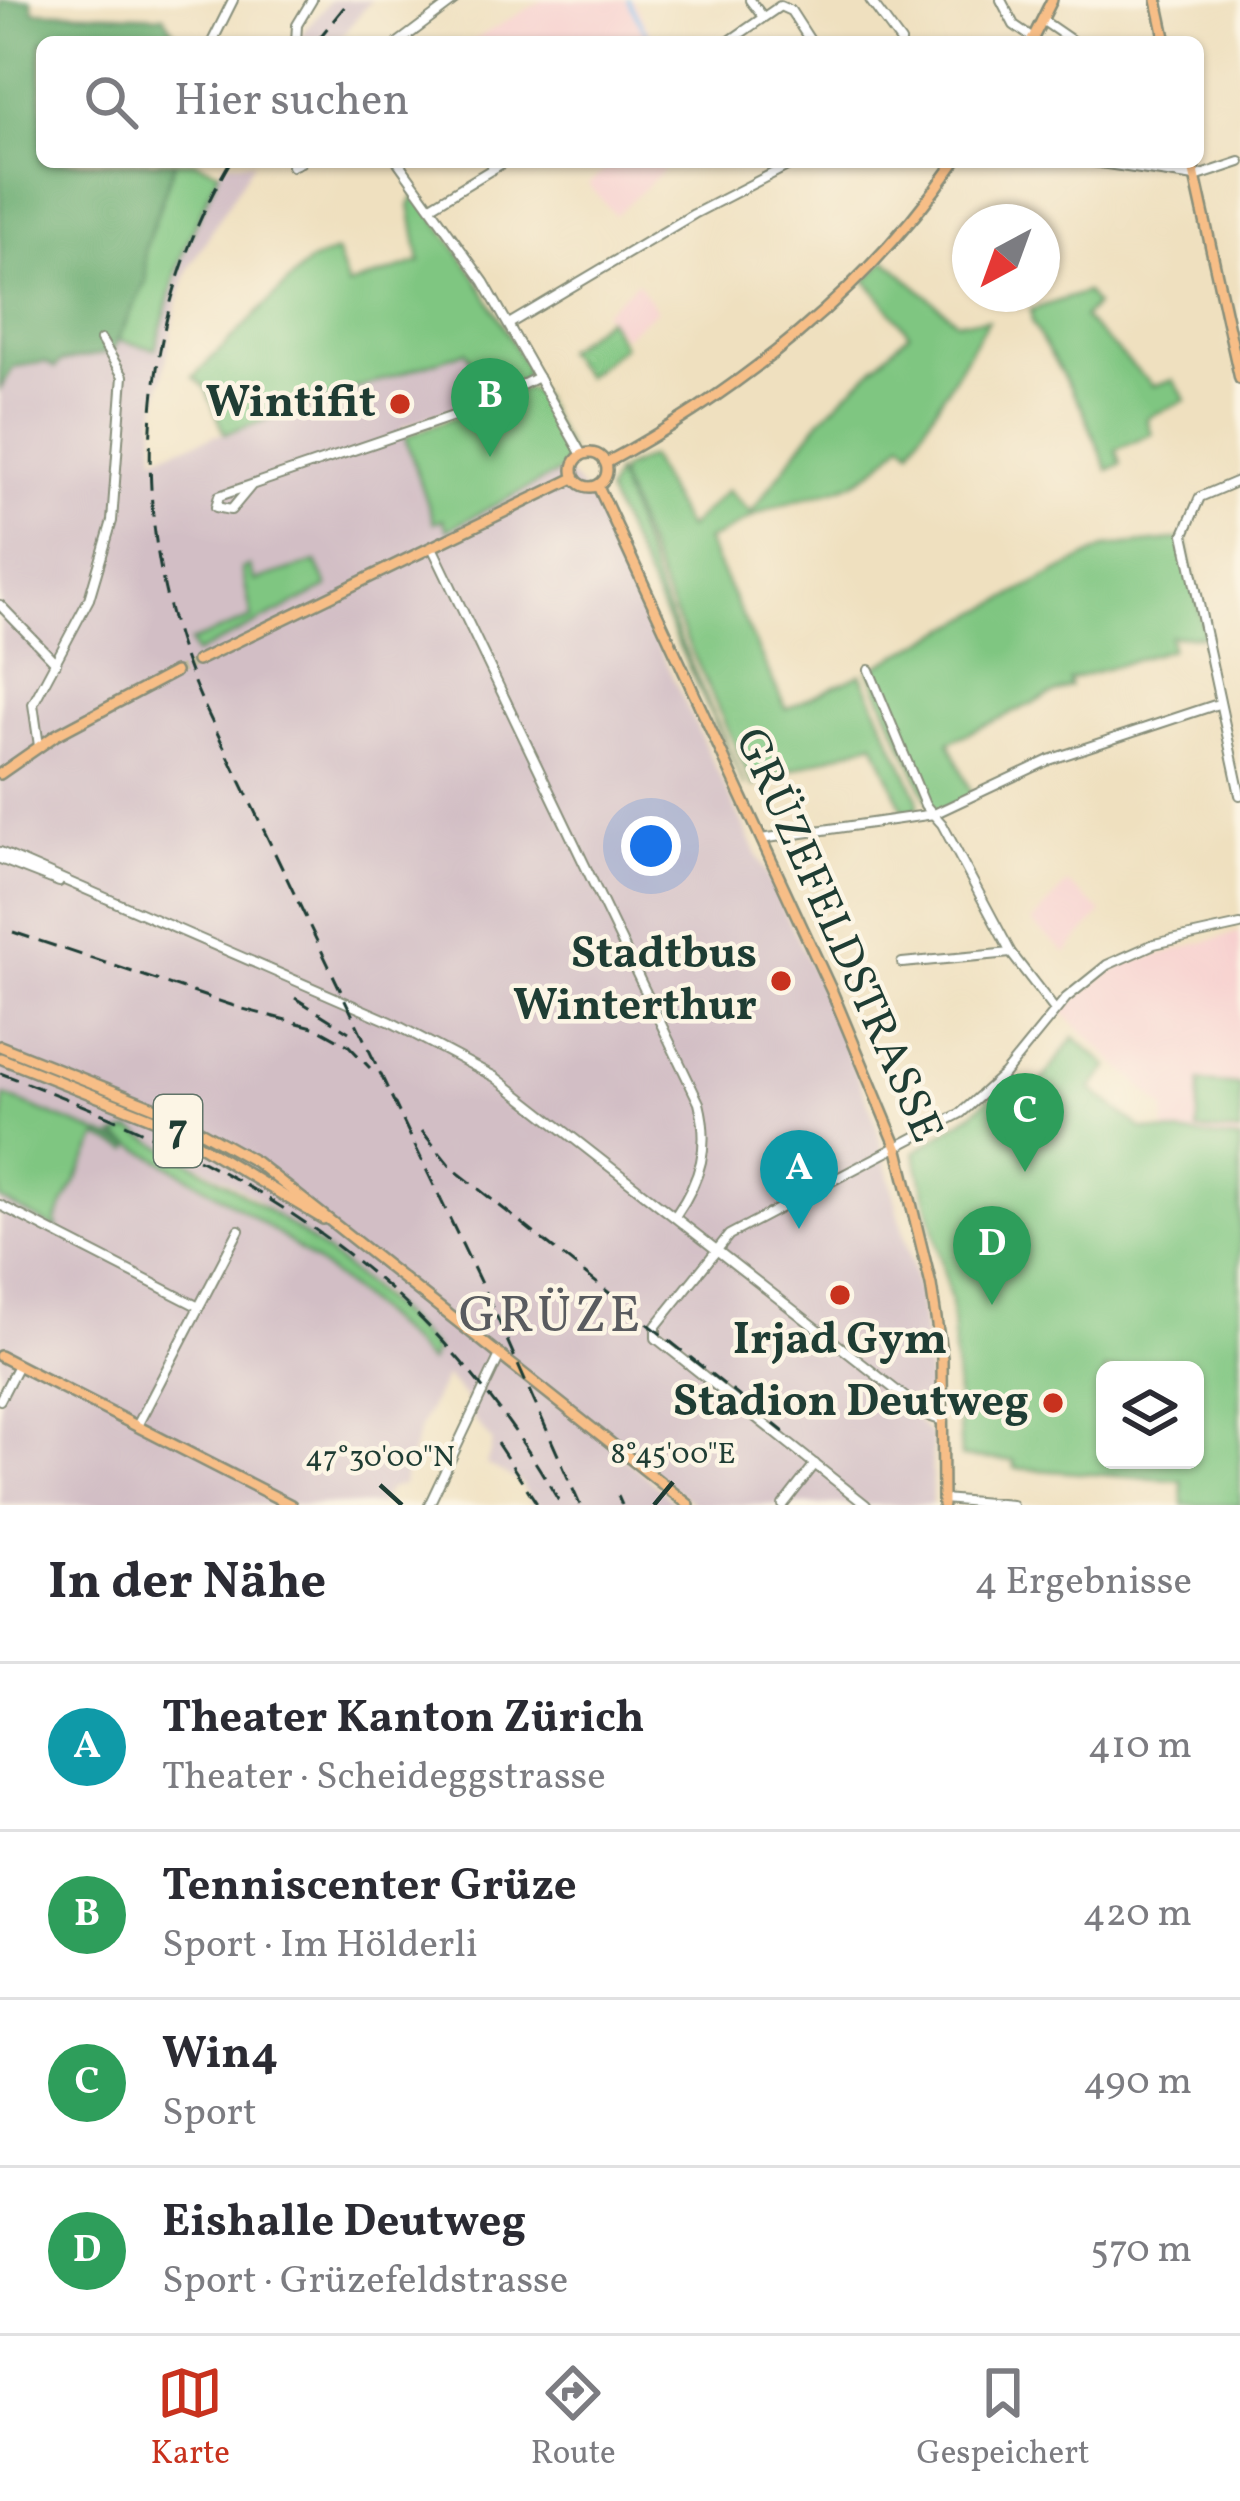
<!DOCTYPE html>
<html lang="de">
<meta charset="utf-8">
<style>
body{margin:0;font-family:Vollkorn,serif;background:#f7f7f7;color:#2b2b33}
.controls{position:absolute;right:36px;bottom:36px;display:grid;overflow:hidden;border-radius:18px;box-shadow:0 3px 9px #0004}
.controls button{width:108px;height:108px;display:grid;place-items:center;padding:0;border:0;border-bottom:3px solid #e1e1e2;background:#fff;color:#2b2b33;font:60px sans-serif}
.compass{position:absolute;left:952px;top:204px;width:108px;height:108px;border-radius:50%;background:#fff;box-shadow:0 3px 9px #0004;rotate:221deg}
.you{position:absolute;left:651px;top:846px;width:42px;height:42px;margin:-30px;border:9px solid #fff;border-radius:50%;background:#1a73e8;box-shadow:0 0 0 18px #1a73e833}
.badge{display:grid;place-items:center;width:78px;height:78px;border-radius:50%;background:#c8321e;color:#fff;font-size:39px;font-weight:700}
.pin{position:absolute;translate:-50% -99px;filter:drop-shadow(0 3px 6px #0008)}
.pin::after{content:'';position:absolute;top:63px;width:42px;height:36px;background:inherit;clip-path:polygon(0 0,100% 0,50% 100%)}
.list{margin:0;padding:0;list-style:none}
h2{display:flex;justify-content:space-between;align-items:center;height:156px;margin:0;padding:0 48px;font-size:51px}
h2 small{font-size:39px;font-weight:400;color:#7c7c81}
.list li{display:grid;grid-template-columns:78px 1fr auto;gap:36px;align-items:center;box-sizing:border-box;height:168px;padding:0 48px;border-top:3px solid #e1e1e2}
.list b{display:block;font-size:45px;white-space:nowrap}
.list p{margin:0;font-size:39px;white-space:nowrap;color:#7c7c81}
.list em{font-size:39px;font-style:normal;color:#7c7c81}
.icon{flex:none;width:66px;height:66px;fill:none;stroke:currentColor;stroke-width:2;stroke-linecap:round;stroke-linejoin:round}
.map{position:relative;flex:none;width:1240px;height:1505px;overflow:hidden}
.search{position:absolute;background:#fff;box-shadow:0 3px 9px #0004;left:36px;right:36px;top:36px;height:132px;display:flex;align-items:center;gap:30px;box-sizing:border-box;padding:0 42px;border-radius:18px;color:#7c7c81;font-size:45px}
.sheet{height:828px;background:#fff}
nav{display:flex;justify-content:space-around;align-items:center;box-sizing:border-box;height:168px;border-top:3px solid #e1e1e2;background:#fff;font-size:33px;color:#7c7c81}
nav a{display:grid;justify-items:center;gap:6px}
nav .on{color:#c8321e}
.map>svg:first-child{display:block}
</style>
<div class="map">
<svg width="1240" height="1505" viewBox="0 0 1240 1505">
<rect width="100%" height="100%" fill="#fcf5e5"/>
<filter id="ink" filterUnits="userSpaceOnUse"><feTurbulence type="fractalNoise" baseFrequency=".00833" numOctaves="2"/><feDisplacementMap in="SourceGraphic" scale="24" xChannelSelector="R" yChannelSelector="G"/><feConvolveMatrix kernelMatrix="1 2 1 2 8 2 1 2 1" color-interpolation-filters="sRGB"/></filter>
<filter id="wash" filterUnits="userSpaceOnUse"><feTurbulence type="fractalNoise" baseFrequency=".004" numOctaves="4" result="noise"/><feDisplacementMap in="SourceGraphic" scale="48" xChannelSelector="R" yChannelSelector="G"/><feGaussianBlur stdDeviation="2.7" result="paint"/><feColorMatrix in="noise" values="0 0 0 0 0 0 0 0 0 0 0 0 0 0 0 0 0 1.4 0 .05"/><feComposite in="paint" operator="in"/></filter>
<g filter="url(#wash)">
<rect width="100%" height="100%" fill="#efe0bf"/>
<g fill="#f7d0cf">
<polygon points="543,0 633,0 655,42 470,42"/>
<polygon points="614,162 656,162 664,170 615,215 588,184"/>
<polygon points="637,282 657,310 623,337 603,312"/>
<polygon points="1067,883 1102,912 1066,953 1032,923"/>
<polygon points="1240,932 1240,1140 1164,1133 1165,1109 1060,1010 1122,965"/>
</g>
<g fill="#d2bec5" fill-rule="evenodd">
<polygon points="330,0 371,0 337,42 296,42"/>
<path d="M224,162H254L188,270L177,304L155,416V456L467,351L491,396L402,427L405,437L527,388L539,393L571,453L566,472L598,506L643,615L821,988L874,1117L919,1292L932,1402L925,1405L914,1396L906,1407L932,1437V1505H695L535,1377L678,1505H533L520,1482L486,1465L493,1443L472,1417V1406L446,1376L421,1425L402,1485L389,1488L380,1505H0V389L14,367L109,354L117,340L155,348L181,257ZM117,1137L202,1166L250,1194L383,1296L429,1361L294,1241L242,1205Z"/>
</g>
<g fill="#7fc681" stroke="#4f825a" stroke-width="3" fill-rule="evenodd">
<polygon points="175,162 196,162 219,171 181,257 155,349 117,340 146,281 145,249"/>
<polygon points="417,193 475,276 526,367 524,379 491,397 466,351 225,434 205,387 193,377 309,262 336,252 348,286 420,262 410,205"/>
<path d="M886,260L956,321L988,320L911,449L903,441C853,499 829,486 767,510C745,518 729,534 706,540L786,709L861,674L918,798V809L904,812L874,742L761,780L754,787L664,591L620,479L622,470L649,457L687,529L727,490L751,513L820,420L909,333L866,280Z"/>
<polygon points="1086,292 1095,305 1083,318 1153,386 1173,380 1186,400 1146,418 1152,434 1116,450 1121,464 1108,470 1082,408 1032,323 1031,310"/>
<polygon points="607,318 623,346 585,377 564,351"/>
<polygon points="527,388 539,393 569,452 564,469 447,530 443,519 434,522 405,437"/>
<polygon points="616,473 659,592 745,786 607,493"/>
<polygon points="1185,539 1205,636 1170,636 1171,649 1069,680 1070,686 949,742 973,797 934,814 869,670 1106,547"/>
<polygon points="316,562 328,587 195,654 190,642 252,618 242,569 249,566 255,581"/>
<path d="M1074,1037L1109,1067L1091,1089L1141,1129L1240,1140V1505H1183L1182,1481L1015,1468L1014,1461L961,1457L951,1302L915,1152L973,1113L1005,1082L1028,1100ZM1105,1370H1195V1460H1105Z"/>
<polygon points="1200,1082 1240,1085 1240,1133 1197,1130"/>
<polygon points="4,1096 131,1146 129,1150 98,1137 56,1220 57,1229 0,1199"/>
<path d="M131,1130C246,1189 345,1257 435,1350L429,1362C335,1266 233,1198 115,1136Z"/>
</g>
<polygon fill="#67ab6f" stroke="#437452" stroke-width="3" points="0,0 31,0 34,11 164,16 180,42 42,42 42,162 175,162 145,249 146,281 112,352 61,362 55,368 45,362 14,367 0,389"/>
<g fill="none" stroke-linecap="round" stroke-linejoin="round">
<polyline stroke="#78c0f1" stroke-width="3" points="628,0 651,42"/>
</g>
</g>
<g filter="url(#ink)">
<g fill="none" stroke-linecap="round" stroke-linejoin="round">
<polyline stroke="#c5bfa3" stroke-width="9" stroke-dasharray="9 4.5" stroke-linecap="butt" points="175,672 197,661"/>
<defs>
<g id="minor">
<polyline points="750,0 763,17"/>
<polyline points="870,0 901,42"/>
<polyline points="1001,0 1014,25 1033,38"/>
<polyline points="1042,20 1074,42"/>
<polyline points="212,42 233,0"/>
<polyline points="296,42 297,25 312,0"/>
<polyline points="399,42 455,0"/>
<polyline points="728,42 780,6 791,11 811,42"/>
<polyline points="398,162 484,282 582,455"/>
<polyline points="1093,162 1195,177 1240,162"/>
<polyline points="292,166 301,162"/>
<polyline points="433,205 504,162"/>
<polyline points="509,324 694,214 795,162"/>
<polyline points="1240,480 1200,497 1184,534 1240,795"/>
<polyline points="251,486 231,510 216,507 219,496 471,410 538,377"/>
<path d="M432,547L699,1103C710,1146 701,1179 676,1215"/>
<polyline points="0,605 56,663"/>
<polyline points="869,670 925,805 942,824 1011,953 1055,1010"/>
<polyline points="39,746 33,704 89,599 112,521 123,376 101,340"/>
<polyline points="761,839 934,814 1049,760 1218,704"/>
<polyline points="0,852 391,1022 495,1077 929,1416 943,1421"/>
<polyline points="0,859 59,882"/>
<polyline points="902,963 1011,953"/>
<polyline points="0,1205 199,1307"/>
<polyline points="0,1400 18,1365"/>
<polyline points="137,1426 239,1230"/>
<polyline points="943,1499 1012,1505"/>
<polyline points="429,1505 500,1355"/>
<polyline points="783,1505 815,1464"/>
<polyline points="866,1505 656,1338 656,1326 729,1235 961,1113 1004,1074 1066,998 1107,965 1154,944 1240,925"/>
</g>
<g id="major">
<polyline points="1157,0 1166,42"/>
<polyline points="1031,42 1052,0"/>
<polyline points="1192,162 1240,379"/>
<circle cx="590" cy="470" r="17"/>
<path d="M606,463C741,390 867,290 955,162"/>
<polyline points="598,486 833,994 898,1150 931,1285 942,1358 943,1505"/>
<polyline points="197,661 574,478"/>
<polyline points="0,774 56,735 175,672"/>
<polyline points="0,1046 166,1112 256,1162 689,1505"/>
<polyline points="0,1058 161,1122 323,1219"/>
<polyline points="0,1356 291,1505"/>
</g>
</defs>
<use href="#minor" stroke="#878e7a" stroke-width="12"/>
<use href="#major" stroke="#878e7a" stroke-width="14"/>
<use href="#minor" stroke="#fff" stroke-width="8"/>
<use href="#major" stroke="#f7be87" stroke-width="9"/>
<g stroke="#1f3d34" stroke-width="3" stroke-dasharray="18 9" stroke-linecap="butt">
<polyline points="316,42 350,0"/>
<path d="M230,162C134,324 125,528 201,699L496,1315L580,1505"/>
<polyline points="13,932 243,1009 317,1028 348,1045 370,1068"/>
<polyline points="295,998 349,1032"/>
<path d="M0,1073C246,1165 427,1269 561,1505"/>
<polyline points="422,1131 451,1167 784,1432"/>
<polyline points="497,1443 538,1505"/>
<polyline points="618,1496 622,1505"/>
</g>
</g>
</g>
<path fill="none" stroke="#1f3d34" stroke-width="4.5" d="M380,1485L402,1505M654,1505L673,1482"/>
<g fill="#c8321e" stroke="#fcf5e5" stroke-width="4.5">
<circle cx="400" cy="404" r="12"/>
<circle cx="781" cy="981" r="12"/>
<circle cx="840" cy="1295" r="12"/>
<circle cx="1053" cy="1403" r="12"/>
</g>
<g text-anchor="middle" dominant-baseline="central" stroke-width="9" stroke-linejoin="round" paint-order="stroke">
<rect fill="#fcf5e5" stroke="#617469" stroke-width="3" x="154" y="1095" width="48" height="72" rx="9"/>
<g font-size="42" font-weight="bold" fill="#1f3d34">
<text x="178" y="1131">7</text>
</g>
<g font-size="45" font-weight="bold" fill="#1f3d34" stroke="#fcf5e5" text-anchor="end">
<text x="376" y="404">Wintifit</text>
<text x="757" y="955">Stadtbus<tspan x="757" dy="52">Winterthur</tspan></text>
<text x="840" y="1341" text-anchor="middle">Irjad Gym</text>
<text x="1029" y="1403">Stadion Deutweg</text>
</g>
<g font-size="45" fill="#1f3d34" stroke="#fcf5e5">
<text transform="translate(837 936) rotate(66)">GRÜZEFELDSTRASSE</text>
</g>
<g font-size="51" letter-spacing="3" fill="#595b5f" stroke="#fcf5e5">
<text x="551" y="1317">GRÜZE</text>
</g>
</g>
<g font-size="30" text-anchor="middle" fill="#1f3d34" stroke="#fcf5e5" stroke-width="9" stroke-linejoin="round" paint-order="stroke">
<text x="673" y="1463">8°45'00"E</text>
<text x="380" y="1466">47°30'00"N</text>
</g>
</svg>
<div class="controls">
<button><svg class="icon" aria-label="layers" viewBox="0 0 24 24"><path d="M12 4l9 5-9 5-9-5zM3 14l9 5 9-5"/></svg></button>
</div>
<svg class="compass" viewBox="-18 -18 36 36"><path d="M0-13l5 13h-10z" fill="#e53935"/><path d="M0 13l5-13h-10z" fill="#7c7c81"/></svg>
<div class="you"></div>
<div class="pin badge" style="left:799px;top:1229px;background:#0f9aa8">A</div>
<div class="pin badge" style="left:490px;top:457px;background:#2e9e5b">B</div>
<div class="pin badge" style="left:1025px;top:1172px;background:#2e9e5b">C</div>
<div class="pin badge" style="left:992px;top:1305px;background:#2e9e5b">D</div>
<div class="search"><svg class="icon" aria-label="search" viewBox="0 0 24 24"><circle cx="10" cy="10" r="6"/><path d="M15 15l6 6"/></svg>Hier suchen</div>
</div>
<section class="sheet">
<h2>In der Nähe<small>4 Ergebnisse</small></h2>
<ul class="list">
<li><span class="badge" style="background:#0f9aa8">A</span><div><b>Theater Kanton Zürich</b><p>Theater · Scheideggstrasse</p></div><em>410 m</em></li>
<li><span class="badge" style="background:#2e9e5b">B</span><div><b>Tenniscenter Grüze</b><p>Sport · Im Hölderli</p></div><em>420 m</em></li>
<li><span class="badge" style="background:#2e9e5b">C</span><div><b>Win4</b><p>Sport</p></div><em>490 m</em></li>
<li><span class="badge" style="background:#2e9e5b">D</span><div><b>Eishalle Deutweg</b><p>Sport · Grüzefeldstrasse</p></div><em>570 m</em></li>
</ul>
</section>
<nav>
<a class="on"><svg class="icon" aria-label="map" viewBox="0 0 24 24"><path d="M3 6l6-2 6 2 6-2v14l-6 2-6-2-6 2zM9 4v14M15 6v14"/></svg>Karte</a>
<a><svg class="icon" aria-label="directions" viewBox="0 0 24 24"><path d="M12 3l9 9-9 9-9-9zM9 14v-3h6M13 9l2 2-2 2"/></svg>Route</a>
<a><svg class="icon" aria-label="saved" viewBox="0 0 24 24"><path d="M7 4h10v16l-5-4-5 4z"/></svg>Gespeichert</a>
</nav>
